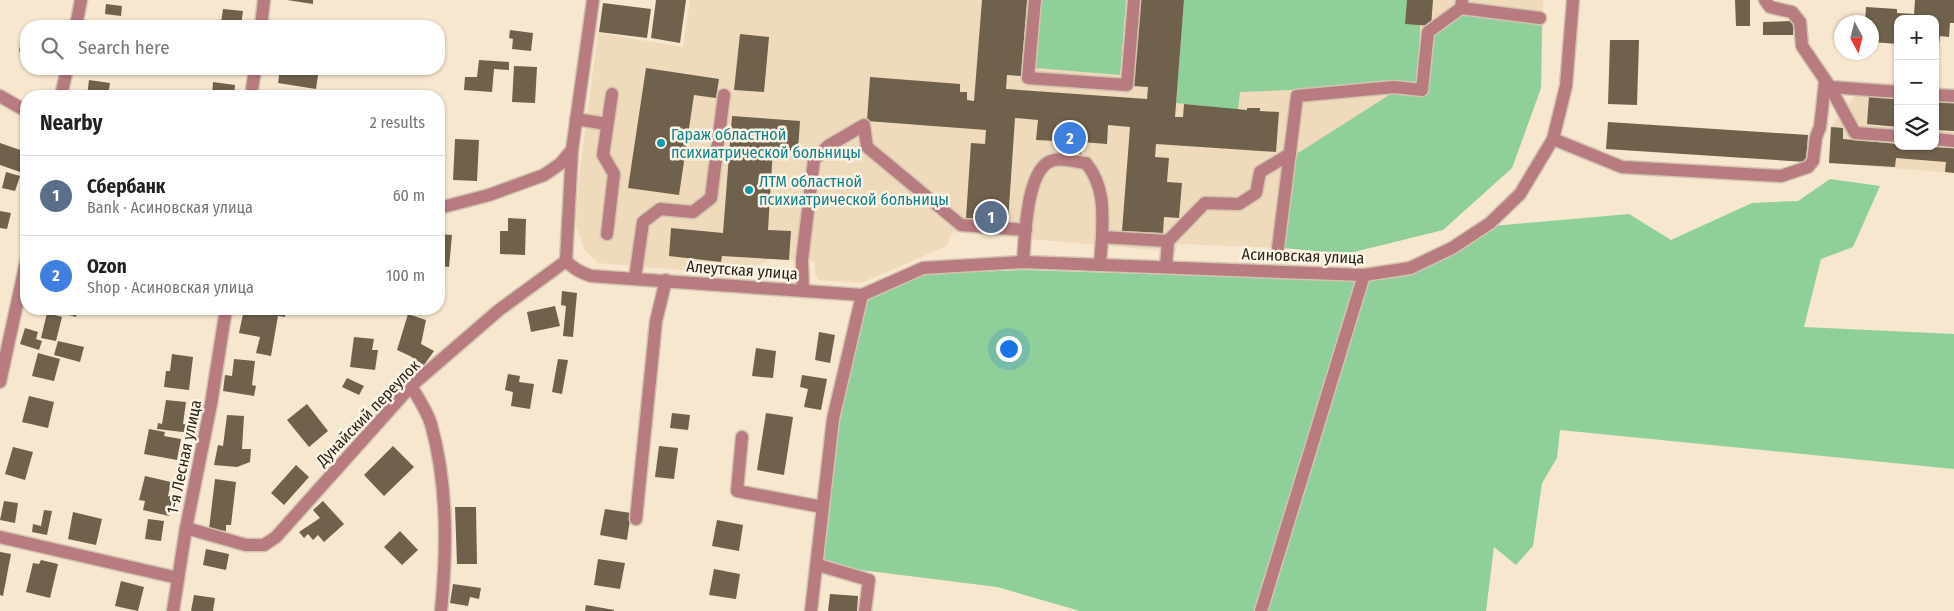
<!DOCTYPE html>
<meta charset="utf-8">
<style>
body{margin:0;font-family:"Fira Sans Condensed",sans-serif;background:#f6f6f6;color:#222}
.controls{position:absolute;right:15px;top:15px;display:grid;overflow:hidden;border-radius:10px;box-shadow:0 1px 4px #0004}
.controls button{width:45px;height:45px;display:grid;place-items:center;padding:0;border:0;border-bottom:1px solid #e0e0e0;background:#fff;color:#222;font:25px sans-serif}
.compass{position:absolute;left:1834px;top:15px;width:45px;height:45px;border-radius:50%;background:#fff;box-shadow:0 1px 4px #0004;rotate:173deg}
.you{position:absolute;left:1008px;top:348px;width:18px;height:18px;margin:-12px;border:4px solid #fff;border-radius:50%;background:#1a73e8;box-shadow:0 0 0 8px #1a73e833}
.badge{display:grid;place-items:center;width:32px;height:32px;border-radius:50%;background:#1a73e8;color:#fff;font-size:16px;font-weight:700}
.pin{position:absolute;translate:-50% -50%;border:2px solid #fff;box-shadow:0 1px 5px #0006}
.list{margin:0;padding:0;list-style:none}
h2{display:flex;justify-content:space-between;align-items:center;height:65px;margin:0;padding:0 20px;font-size:21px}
h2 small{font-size:16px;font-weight:400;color:#767676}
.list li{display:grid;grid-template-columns:32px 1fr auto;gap:15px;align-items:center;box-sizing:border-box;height:80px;padding:0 20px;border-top:1px solid #e0e0e0}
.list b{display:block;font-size:19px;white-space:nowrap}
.list p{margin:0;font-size:16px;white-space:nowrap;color:#767676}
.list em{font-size:16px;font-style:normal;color:#767676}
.icon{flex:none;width:28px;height:28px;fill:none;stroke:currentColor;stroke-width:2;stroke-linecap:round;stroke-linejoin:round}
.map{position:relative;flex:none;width:1954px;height:611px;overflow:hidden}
.search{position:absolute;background:#fff;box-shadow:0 1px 4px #0004;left:20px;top:20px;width:425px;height:55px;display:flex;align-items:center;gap:12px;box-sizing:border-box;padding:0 18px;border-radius:20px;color:#767676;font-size:19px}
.panel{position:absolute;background:#fff;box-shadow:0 1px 4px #0004;left:20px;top:90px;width:425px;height:225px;border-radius:20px}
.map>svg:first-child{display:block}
</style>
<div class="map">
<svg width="1954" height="611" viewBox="0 0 1954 611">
<rect width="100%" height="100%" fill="#f7e7cf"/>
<g fill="#efdabc">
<polygon points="690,0 1543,0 1541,88 1512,168 1443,230 1346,254 1284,248 1177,244 1176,252 952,232 947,246 861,283 818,280 815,272 815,262 802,260 769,259 742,275 598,263 584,249 576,225 579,177 598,33 683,47"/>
<polygon points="1866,82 1898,84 1898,146 1935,146 1935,87 1954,88 1954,173 1829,163 1831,127"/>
</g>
<g fill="#8fcf9a">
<polygon points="1041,0 1126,0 1120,75 1036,68"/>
<polygon points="1184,0 1407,0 1420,25 1418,85 1240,92 1238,110 1176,103"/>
<polygon points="1460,13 1542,23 1541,88 1512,168 1443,230 1346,254 1284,248 1295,155 1394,92 1427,95 1430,34"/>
<polygon points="1830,179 1880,186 1853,247 1821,259 1804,327 1954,334 1954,469 1560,430 1557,458 1542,483 1533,546 1516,565 1494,547 1486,611 1080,611 997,587 821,565 836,420 867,298 924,274 1023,270 1364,281 1411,273 1493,226 1629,214 1671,240 1752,203 1798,201"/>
</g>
<g fill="#6f614c">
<polygon points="287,0 313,0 313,4"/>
<polygon points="656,0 686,0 680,43 651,38"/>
<polygon points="982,0 1027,0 1021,76 1007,75 1006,89 1147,99 1148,87 1133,86 1140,0 1184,0 1175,117 1183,117 1184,104 1247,110 1247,108 1260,108 1260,111 1279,112 1276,152 1156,144 1155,157 1169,158 1167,182 1182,183 1179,218 1164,217 1163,233 1122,231 1130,127 1108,125 1107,144 1082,142 1081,154 1058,152 1058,141 1036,140 1038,120 1015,118 1008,222 966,218 971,143 985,144 986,130 867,121 870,77 960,84 960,92 967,92 967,100 974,101"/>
<polygon points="1407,0 1433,0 1431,26 1405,24"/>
<polygon points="1735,0 1750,0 1750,26 1736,26"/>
<polygon points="1915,0 1954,0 1954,23 1950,23 1949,37 1940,36 1939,44 1935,44 1935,19 1898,19 1898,44 1872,42 1872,22 1865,22 1866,7 1897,9 1897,13 1914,14"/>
<polygon points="603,3 651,9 647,38 599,32"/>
<polygon points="106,4 122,6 121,16 105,14"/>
<polygon points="223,9 243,11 241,26 217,26 217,23 221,23"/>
<polygon points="1793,21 1793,35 1763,35 1763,22"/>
<polygon points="510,30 533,33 531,51 512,49 513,39 509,38"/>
<polygon points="740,34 769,37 764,92 734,90"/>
<polygon points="1610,40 1639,40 1637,105 1608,104"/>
<polygon points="25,41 26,53 19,52 20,46 24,46"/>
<polygon points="479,60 509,62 509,70 494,69 492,92 464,90 465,77 477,77"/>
<polygon points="514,66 537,67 535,103 512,102"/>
<polygon points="646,68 719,79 716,98 694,95 679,195 628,188"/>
<polygon points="280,69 319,69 316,89 278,83"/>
<polygon points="89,80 110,83 108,96 87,96"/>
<polygon points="213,82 235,85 234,96 212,96"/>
<polygon points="1869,96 1898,98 1898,127 1867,124"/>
<polygon points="1935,101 1954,102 1954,131 1935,130"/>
<polygon points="732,116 800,121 798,151 773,149 768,230 791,231 789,260 722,256 721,262 669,256 671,228 723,233"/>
<polygon points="1608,122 1808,135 1806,162 1606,149"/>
<polygon points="1831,127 1843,128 1843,139 1898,144 1898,146 1954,148 1954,173 1945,172 1946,162 1896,158 1895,167 1829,163"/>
<polygon points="455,139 479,140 477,181 453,180"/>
<polygon points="0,143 26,152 20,172 0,165"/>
<polygon points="6,172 20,176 15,191 2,188"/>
<polygon points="0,211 11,213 7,229 0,228"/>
<polygon points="508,218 526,219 525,255 500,254 500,231 508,231"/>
<polygon points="439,234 452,235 449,267 439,266"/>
<polygon points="562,291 577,293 573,337 563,336 566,306 561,305"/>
<polygon points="555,306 560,326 531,332 527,312"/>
<polygon points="49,309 78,309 76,317"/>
<polygon points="244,309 286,309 285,317 278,316 271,356 256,353 260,337 239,333"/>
<polygon points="47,313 62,317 56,341 41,338"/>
<polygon points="408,314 426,320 421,344 434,351 424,365 410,356 397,350"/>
<polygon points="25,328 38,332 36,339 42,341 39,350 20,344"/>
<polygon points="819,332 835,335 830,363 815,360"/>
<polygon points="354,337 374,339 372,350 378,350 375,370 350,367"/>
<polygon points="58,341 84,347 80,362 54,355"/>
<polygon points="756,348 776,351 773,378 752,376"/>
<polygon points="38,353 60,359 54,381 32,376"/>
<polygon points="172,354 193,357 189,390 164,387 166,371 170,371"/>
<polygon points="234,359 255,361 252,385 256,386 254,396 223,391 225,375 232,376"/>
<polygon points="558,359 568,360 562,394 552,392"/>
<polygon points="508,374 520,376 519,382 534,384 530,409 511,406 513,392 505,390"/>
<polygon points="802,375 827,379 821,410 804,407 808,389 800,387"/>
<polygon points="347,378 364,386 359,395 342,387"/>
<polygon points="29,396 54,402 48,428 22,422"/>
<polygon points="166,400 186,402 183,424 192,425 191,433 157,429 158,423 162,424"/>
<polygon points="307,404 328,431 309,447 287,420"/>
<polygon points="672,413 690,415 688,430 670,428"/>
<polygon points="766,413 793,417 784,475 757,470"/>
<polygon points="227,415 244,416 242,449 251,449 250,462 237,467 214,465 218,445 223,446"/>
<polygon points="149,429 165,432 164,436 181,439 177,460 144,454"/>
<polygon points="393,446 414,467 384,496 364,475"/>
<polygon points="659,446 678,448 674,479 655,477"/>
<polygon points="13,447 33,452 25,480 5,474"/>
<polygon points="296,465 309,477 284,505 271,493"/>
<polygon points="145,476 171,482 168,496 174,497 169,516 143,510 145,501 139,500"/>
<polygon points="215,479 236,482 231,525 226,525 226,531 209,529"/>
<polygon points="4,501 18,503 15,523 0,520"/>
<polygon points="323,501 344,524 324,542 318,535 313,540 308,534 304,538 299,532 320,518 313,510"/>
<polygon points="455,507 476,507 477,564 457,564"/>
<polygon points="605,509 631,513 627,540 600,535"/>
<polygon points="44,510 52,511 47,535 32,532 33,524 41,526"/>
<polygon points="73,512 102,519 96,545 68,539"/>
<polygon points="148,519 164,521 161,541 145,539"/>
<polygon points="717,520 743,525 739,551 712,546"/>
<polygon points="400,531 418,550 402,565 384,547"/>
<polygon points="206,549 229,554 226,570 203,565"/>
<polygon points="0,552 11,554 3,596 0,595"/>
<polygon points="598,559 625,563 620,589 594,585"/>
<polygon points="41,560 58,564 50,598 26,592 33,563 39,564"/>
<polygon points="714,569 740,574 736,599 709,595"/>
<polygon points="121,581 144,587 138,611 115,606"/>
<polygon points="453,584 481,588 479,599 470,597 468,606 450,603"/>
<polygon points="830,594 858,596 857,611 828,611"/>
<polygon points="194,595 215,598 213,611 191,611"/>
<polygon points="586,605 614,610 614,611 585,611"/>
</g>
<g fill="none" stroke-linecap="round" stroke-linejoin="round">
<defs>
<g id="minor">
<path d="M593,0L572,150L566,261C574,269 580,272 591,276L862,295L923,268L1023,262L1364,275L1410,268L1452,248L1490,223L1520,194L1553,139L1566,86L1573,0"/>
<polyline points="1035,0 1028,78 1127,85 1134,0"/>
<polyline points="1765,0 1770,7 1792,12 1800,22 1802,46 1830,87 1898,92"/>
<polyline points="1461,8 1540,18"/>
<polyline points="76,26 81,0"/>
<polyline points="261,26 264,0"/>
<polyline points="1830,87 1855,133 1898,136"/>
<polyline points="1935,95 1954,96"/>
<polyline points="0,96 26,111"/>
<polyline points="61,96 67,69"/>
<polyline points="251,96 255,69"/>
<polyline points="576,119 607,124"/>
<polyline points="1553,139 1622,167 1781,176 1808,167 1813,161 1816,137 1820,127 1825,82"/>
<polyline points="1935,139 1954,141"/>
<polyline points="439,208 489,195 544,175 560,164 572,150"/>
<polyline points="607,234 614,174 603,155 612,94"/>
<polyline points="1278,248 1297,96 1394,87 1422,90 1428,32 1461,8 1462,0"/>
<path d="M1023,262C1025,239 1026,170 1051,161C1060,157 1076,162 1086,163C1104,185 1103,210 1102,237L1168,241L1205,203L1239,204L1256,193L1260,172L1290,154"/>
<polyline points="1100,265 1102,237"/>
<polyline points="1166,267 1168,241"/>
<polyline points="635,278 643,222 660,209 693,212 711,198 724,95"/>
<polyline points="803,291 802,260 814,160 828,146 864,125 867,147 961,225 1026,230"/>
<polyline points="0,382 26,262"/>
<path d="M411,386C418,398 427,411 431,424C448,485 447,549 441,611"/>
<polyline points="742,437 737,491 822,507"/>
<polyline points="636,519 656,321 666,280"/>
<polyline points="186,528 246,545 264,545 276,537 411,386 499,310 566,261"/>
<polyline points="0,537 178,578"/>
<polyline points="818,565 869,580 865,611"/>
<polyline points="173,611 186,528 211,404 226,309"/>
<polyline points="811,611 833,419 862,295"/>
<polyline points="1261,611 1364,275"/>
</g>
</defs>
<use href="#minor" stroke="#d2c4ae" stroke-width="15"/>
<use href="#minor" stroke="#b77b80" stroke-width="12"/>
</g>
<g fill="#0f9aa8" stroke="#fff5e7" stroke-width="2">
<circle cx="661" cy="143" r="5"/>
<circle cx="749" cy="190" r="5"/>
</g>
<g text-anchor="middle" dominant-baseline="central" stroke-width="5" stroke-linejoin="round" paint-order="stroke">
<g font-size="16" fill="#0d838f" stroke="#fff5e7" text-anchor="start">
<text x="671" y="134">Гараж областной<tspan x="671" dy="18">психиатрической больницы</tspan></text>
<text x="759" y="181">ЛТМ областной<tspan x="759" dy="18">психиатрической больницы</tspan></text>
</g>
<g font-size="16" fill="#282219" stroke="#fff5e7">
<text transform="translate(1303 256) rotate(2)">Асиновская улица</text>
<text transform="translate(742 270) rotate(4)">Алеутская улица</text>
<text transform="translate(368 413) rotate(-46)">Дунайский переулок</text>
<text transform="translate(184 457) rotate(-78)">1-я Лесная улица</text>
</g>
</g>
</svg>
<div class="controls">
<button>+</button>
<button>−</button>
<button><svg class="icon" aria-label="layers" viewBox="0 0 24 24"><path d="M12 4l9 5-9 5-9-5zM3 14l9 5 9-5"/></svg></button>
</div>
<svg class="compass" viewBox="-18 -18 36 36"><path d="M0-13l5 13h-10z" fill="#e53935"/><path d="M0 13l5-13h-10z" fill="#767676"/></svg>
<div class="you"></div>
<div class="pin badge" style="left:991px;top:217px;background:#5c6f8a">1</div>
<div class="pin badge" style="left:1070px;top:138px;background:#3f7fe0">2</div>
<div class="search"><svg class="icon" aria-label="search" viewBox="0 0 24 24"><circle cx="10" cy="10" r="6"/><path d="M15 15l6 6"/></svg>Search here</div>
<section class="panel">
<h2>Nearby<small>2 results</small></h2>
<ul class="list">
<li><span class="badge" style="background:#5c6f8a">1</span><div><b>Сбербанк</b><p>Bank · Асиновская улица</p></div><em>60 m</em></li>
<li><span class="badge" style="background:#3f7fe0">2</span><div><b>Ozon</b><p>Shop · Асиновская улица</p></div><em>100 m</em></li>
</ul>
</section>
</div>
